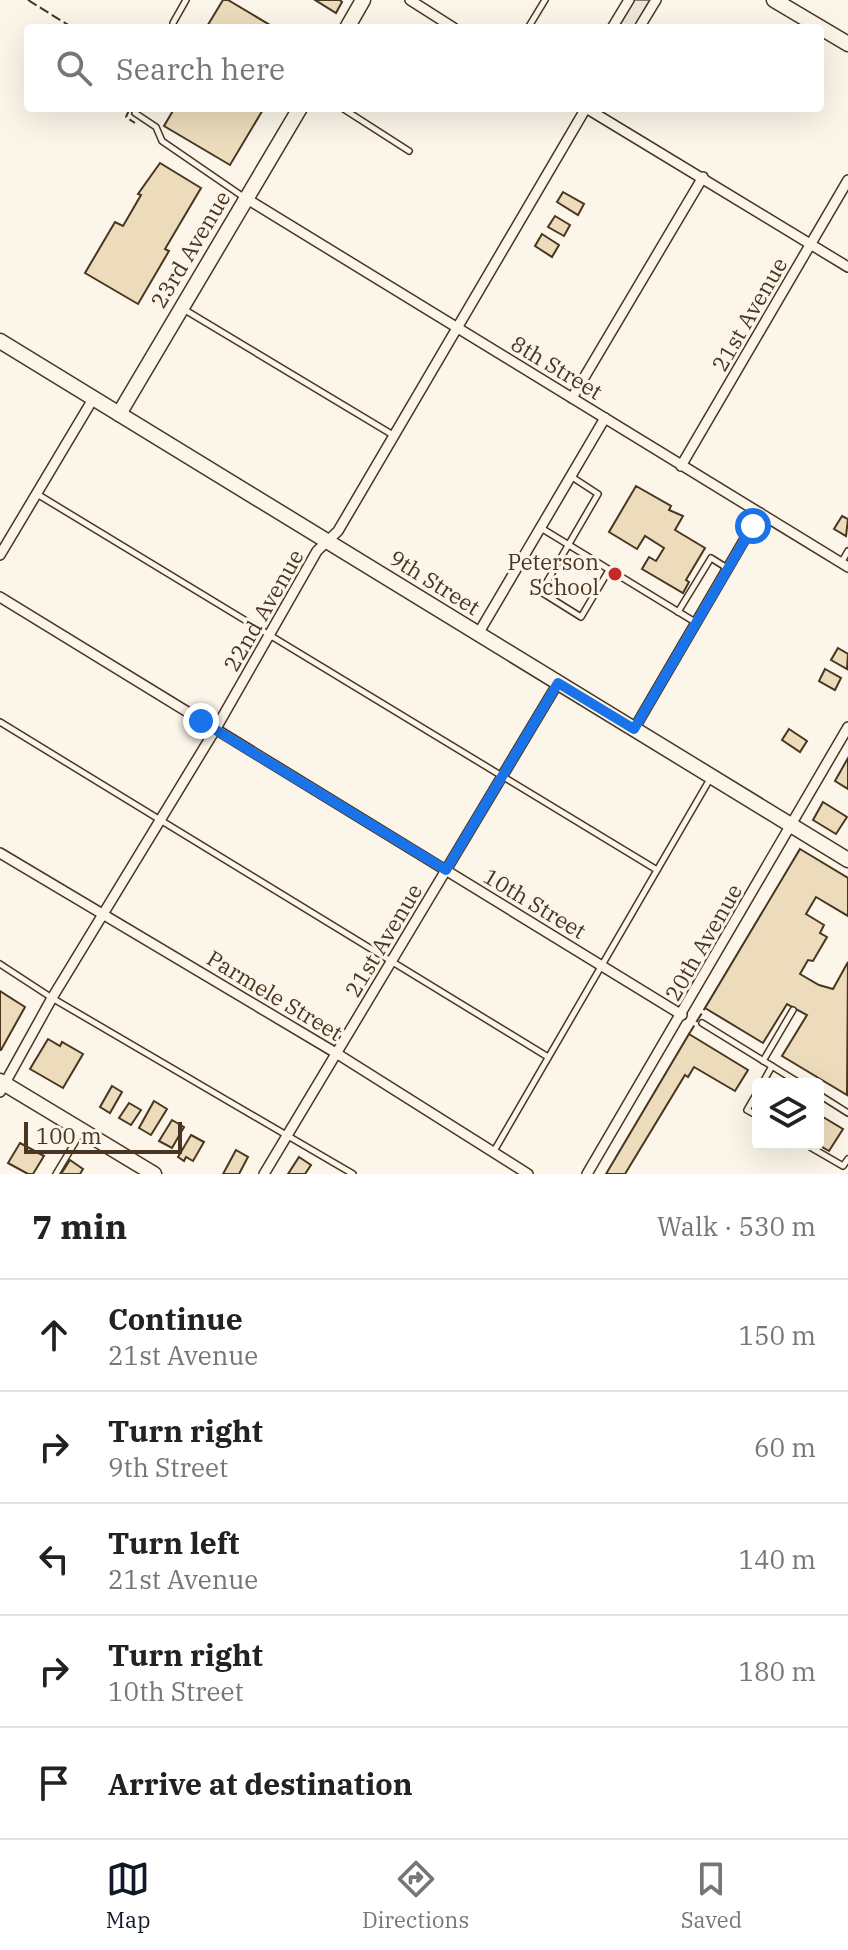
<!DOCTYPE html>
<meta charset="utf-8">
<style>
body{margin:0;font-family:"IBM Plex Serif",serif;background:#f2f2f2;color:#222}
.controls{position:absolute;right:24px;bottom:24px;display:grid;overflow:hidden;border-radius:8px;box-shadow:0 8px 32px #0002}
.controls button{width:72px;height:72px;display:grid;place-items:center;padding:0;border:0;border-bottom:2px solid #e0e0e0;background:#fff;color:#222;font:40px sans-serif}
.scale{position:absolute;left:24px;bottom:20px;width:158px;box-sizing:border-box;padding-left:8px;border:4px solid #4a3520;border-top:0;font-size:22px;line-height:28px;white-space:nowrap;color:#4a3520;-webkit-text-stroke:6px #fbf6e9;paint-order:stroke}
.stop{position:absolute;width:24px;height:24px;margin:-18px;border:6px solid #1a73e8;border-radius:50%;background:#fff}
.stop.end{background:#1a73e8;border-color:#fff;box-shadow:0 2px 8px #0008}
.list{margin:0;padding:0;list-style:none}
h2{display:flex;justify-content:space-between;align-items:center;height:104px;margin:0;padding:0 32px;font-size:34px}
h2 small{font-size:26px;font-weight:400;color:#767676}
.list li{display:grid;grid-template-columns:52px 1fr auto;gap:24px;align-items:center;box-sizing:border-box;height:112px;padding:0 32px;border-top:2px solid #e0e0e0}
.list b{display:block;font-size:30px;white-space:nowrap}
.list p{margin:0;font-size:26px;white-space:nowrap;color:#767676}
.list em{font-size:26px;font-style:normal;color:#767676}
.icon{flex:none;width:44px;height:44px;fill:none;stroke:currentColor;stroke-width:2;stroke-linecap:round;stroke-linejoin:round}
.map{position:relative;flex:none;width:848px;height:1174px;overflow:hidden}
.search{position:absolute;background:#fff;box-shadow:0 8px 32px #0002;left:24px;right:24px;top:24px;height:88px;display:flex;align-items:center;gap:20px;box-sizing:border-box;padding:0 28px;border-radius:8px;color:#767676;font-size:30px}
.sheet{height:664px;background:#fff}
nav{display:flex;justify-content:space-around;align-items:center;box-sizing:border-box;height:112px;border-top:2px solid #e0e0e0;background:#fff;font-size:22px;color:#767676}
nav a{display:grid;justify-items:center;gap:4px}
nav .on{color:#111827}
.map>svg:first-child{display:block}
</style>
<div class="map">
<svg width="848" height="1174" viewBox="0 0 848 1174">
<rect width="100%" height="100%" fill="#fbf6e9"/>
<polygon fill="#ede6d9" stroke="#887966" stroke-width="2" points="634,0 650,0 634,28 618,28"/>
<g fill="#ecdcbc" stroke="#4a3520" stroke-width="2">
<polygon points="223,0 228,0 275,28 206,28"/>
<polygon points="315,0 340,0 342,2 336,13"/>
<polygon points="172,108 264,108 230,165 164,126 174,109"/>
<polygon points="160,163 201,188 165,249 169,251 138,304 85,273 115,222 123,226 141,195 138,194"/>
<polygon points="563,192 584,204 578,215 557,202"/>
<polygon points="555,216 570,225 564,236 548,227"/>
<polygon points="542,234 559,245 552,257 535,246"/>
<polygon points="636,486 671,506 669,510 683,516 675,530 705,548 686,580 689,582 683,593 642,569 649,557 656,561 664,548 645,536 637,549 609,532"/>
<polygon points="842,516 848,519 846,536 834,529"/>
<polygon points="838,648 848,654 847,669 831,660"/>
<polygon points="825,669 841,678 835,690 819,681"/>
<polygon points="789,729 807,741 800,752 782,740"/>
<polygon points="848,758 848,789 835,781"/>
<polygon points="823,802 847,817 836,834 813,820"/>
<polygon points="800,849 848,878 848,916 816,897 806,914 824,925 820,933 827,937 813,961 808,960 800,974 819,985 833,989 848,962 847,1095 782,1056 807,1015 787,1004 763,1043 705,1008"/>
<polygon points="0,991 25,1007 1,1050 0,1050"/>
<polygon points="689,1034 748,1070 735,1091 694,1067 688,1077 685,1075 625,1174 606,1174"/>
<polygon points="48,1039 60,1046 62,1042 83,1054 63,1088 30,1069"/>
<polygon points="112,1086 122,1092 110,1113 100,1107"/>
<polygon points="154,1101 167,1109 151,1135 139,1128"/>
<polygon points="129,1103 141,1110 131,1125 119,1118"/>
<polygon points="818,1114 843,1129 829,1151 817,1144"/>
<polygon points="172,1120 184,1127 172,1148 159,1141"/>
<polygon points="191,1135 204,1142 193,1161 186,1157 184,1161 178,1157"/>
<polygon points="20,1143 44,1156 33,1174 28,1174 8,1163"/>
<polygon points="236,1150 248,1157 239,1174 223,1174"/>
<polygon points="299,1157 311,1165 305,1174 288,1174"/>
<polygon points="70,1160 83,1169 80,1174 61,1174"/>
</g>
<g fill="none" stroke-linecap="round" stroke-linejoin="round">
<defs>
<g id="lane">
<polyline points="173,28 173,23 186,0"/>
<polyline points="528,28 545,0"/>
<polyline points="138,108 135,113 156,127 162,141 245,198"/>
<polyline points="342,108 409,151"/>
<polyline points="185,310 393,435"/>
<polyline points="572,477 598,494 541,592 581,617 609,570"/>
<polyline points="37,494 657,870"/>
<polyline points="541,528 695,622"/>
<polyline points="841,563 848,551"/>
<polyline points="678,612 711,558 727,568"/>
<polyline points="0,722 548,1057"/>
<polyline points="0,964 52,998 353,1174"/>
<polyline points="702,1023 801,1084"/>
<polyline points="763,1061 793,1010"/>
<polyline points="762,1084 772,1066"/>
<polyline points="758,1091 747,1110 758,1116"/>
<polyline points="818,1094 848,1113"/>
<polyline points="805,1144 843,1166 848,1159"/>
<polyline points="494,1151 710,779"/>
<polyline points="56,1174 80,1134"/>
</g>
<g id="street">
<polyline points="410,0 454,28"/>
<polyline points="612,28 629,0"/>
<polyline points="639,28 656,0"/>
<polyline points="586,108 848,267"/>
<polyline points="247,199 848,567"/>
<polyline points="572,398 703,177"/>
<polyline points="681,466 848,180"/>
<polyline points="0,555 93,399"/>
<polyline points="0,597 682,1015"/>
<polyline points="478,634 605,418"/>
<polyline points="634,729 760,513"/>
<polyline points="0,853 336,1053 528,1174"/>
<polyline points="0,1092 52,998 215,730 317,551 338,531 586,108"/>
<polyline points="264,1174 558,683"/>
<polyline points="587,1174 848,727"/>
</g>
<g id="secondary">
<polyline points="774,0 848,44"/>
<polyline points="347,28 363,0"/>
<polyline points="0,341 848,860"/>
<polyline points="119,414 300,108"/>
<polyline points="0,1081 154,1174"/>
</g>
</defs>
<use href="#lane" stroke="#4a3520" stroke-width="8"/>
<use href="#street" stroke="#4a3520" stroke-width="12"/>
<use href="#secondary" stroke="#4a3520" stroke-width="17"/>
<use href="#lane" stroke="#fbf6e9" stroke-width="5"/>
<use href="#street" stroke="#fbf6e9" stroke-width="9"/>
<use href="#secondary" stroke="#fbf6e9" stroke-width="14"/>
<g stroke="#4a3520" stroke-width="2" stroke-dasharray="10 4" stroke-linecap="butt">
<polyline points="28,0 73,28"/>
<polyline points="130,108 126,117 135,123"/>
<polyline points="689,1034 705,1008"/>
</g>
</g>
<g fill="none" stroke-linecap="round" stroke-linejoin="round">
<polyline stroke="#1a73e8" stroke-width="10" points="201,721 446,870 558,683 634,729 753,526"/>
</g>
<circle fill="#c62828" stroke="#fbf6e9" stroke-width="3" cx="615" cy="574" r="8"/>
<g text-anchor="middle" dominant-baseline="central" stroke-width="6" stroke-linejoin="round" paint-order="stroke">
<g font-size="22" fill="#4a3520" stroke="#fbf6e9">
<text transform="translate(190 249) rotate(-59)">23rd Avenue</text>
<text transform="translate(749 314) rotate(-60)">21st Avenue</text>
<text transform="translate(557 367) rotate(31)">8th Street</text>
<text transform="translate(435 582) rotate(32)">9th Street</text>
<text transform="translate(263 610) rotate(-60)">22nd Avenue</text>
<text transform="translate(535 903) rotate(31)">10th Street</text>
<text transform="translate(383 940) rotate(-59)">21st Avenue</text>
<text transform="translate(703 942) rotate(-60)">20th Avenue</text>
<text transform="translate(275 995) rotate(31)">Parmele Street</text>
</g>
<g font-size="22" fill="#4a3520" stroke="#fbf6e9" text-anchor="end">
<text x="599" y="561">Peterson<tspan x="599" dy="25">School</tspan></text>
</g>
</g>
</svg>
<div class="controls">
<button><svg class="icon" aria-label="layers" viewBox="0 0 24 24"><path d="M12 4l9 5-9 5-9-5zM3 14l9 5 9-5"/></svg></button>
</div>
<div class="scale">100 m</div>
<div class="stop" style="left:753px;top:526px"></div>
<div class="stop end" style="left:201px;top:721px"></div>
<div class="search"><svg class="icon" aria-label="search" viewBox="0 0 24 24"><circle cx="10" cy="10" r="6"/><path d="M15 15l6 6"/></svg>Search here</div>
</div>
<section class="sheet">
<h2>7 min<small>Walk · 530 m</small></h2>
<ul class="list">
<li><svg class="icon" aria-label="ahead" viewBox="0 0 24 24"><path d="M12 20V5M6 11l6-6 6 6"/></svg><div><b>Continue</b><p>21st Avenue</p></div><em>150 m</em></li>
<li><svg class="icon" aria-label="right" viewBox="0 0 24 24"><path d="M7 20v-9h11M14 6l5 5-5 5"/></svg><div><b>Turn right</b><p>9th Street</p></div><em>60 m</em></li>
<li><svg class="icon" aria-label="left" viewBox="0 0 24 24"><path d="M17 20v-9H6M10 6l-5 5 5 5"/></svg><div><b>Turn left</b><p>21st Avenue</p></div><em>140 m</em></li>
<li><svg class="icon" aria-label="right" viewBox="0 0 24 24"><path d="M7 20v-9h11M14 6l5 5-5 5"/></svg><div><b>Turn right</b><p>10th Street</p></div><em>180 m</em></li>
<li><svg class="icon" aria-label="arrive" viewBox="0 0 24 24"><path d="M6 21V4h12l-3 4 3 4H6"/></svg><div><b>Arrive at destination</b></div></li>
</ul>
</section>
<nav>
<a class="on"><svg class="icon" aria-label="map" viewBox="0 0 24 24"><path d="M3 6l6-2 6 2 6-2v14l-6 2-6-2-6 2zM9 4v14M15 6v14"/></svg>Map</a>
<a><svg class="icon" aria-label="directions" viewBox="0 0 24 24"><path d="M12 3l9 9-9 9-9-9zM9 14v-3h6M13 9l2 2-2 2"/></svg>Directions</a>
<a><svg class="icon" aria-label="saved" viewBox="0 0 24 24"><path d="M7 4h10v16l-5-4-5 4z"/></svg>Saved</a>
</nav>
